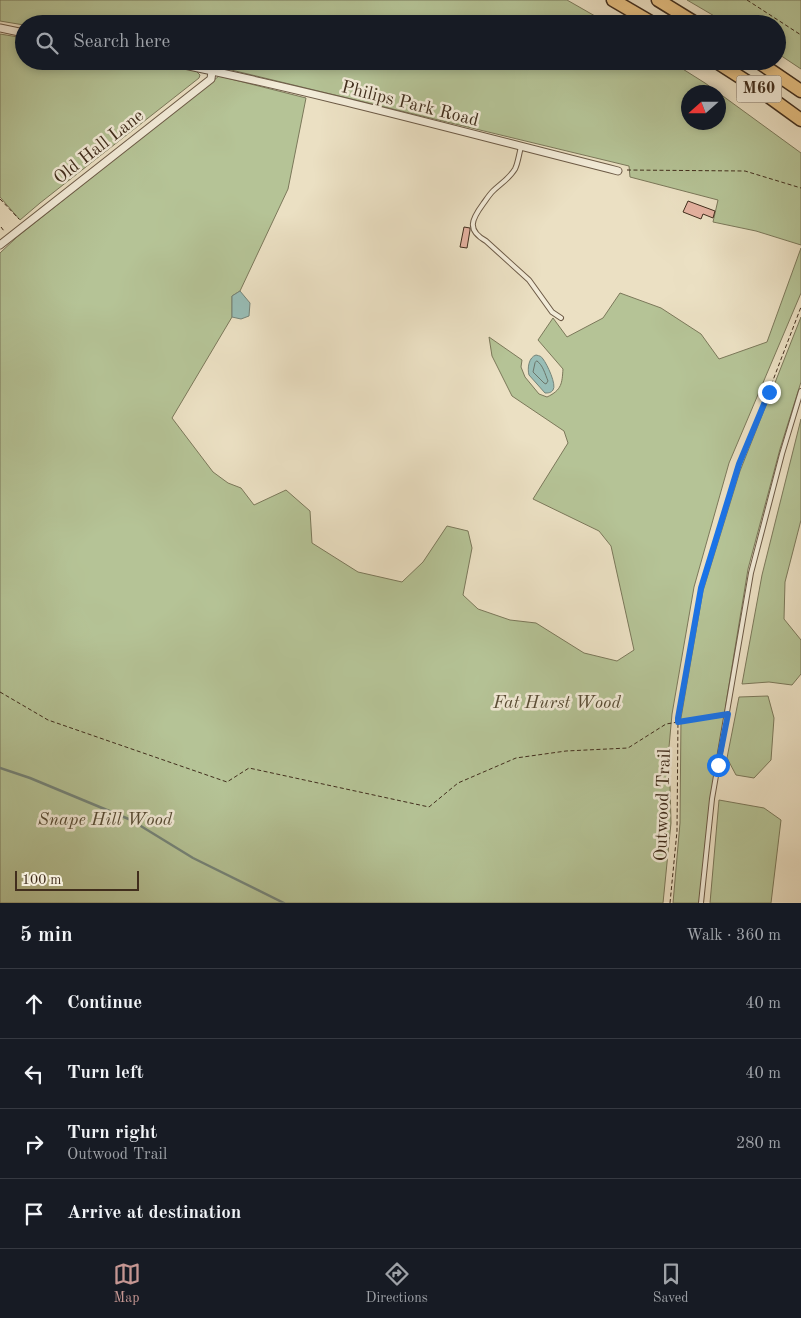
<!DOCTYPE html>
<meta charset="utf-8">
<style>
body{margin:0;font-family:"Old Standard TT",serif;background:#242831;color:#f1f3f6}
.compass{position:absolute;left:681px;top:85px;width:45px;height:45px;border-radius:50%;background:#171b24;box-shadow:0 2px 8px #0003;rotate:249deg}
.scale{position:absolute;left:15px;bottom:12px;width:124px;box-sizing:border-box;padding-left:5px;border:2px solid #412e1d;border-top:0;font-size:14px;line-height:18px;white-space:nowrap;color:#412e1d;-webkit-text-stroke:4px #f2ebd8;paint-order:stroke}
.stop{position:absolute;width:15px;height:15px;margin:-11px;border:4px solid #1a73e8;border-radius:50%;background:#fff}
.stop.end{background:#1a73e8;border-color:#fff;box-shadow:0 1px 5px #0008}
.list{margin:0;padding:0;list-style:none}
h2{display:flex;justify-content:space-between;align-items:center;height:65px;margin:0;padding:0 20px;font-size:21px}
h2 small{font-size:16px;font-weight:400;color:#9ea1a6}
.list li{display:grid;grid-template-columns:32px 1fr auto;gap:15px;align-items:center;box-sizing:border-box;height:70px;padding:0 20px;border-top:1px solid #363941}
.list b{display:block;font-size:19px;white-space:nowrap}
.list p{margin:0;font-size:16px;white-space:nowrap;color:#9ea1a6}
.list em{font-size:16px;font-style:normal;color:#9ea1a6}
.icon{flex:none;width:28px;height:28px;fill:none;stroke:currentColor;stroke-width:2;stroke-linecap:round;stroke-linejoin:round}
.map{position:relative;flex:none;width:801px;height:903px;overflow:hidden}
.search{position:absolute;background:#171b24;box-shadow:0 2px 8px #0003;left:15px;right:15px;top:15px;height:55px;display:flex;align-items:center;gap:12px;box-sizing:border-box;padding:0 18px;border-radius:28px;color:#9ea1a6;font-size:19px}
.sheet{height:345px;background:#171b24}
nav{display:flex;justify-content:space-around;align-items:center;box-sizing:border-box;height:70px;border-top:1px solid #363941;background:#171b24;font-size:14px;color:#9ea1a6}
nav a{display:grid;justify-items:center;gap:2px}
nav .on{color:#c59692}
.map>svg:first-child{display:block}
</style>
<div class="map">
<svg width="801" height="903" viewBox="0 0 801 903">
<rect width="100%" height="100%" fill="#ebe0c3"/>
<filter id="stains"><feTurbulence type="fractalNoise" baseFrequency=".004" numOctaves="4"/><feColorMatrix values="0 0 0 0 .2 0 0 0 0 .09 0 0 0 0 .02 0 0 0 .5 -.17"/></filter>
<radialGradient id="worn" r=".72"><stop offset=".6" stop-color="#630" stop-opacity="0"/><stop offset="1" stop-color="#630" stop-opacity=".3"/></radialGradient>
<g fill="#b5c396" stroke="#7b785a" fill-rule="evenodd">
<polygon points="0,0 567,0 609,24 24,24 24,25 0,21"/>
<polygon points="687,0 801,0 801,69 777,53 777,24 728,24"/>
<polygon points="0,34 24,38 24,61 145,61 196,71 200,75 199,78 40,203 20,220 0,197"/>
<path d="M194,61H670L705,83L801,153V245L756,231L713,222L718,200L630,177L629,166ZM688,92H718V122H688Z"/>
<path d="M219,76L306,98L288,189L240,291L232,296V317L172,418L213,472L228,483L241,488L254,505L286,490L310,511L312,543L358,572L402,582L423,562L447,526L468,531L472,548L463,595L478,609L510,620L536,623L584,653L617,661L634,650L611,546L599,531L533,499L568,443L564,431L512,396L492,356L489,337L522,360L521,367L525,377L539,394L547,397C562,390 562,383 563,369L538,340L553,318L567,337L603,318L620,293L661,308L701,334L719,359L767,342L801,248V293L729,463L694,587L672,714L669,747L671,823L663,903H0V253L17,237Z"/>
<polygon points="801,317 801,382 780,449 748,569 727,697 699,903 673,903 680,823 681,718 703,591 740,471"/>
<polygon points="801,419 801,520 785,582 784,619 801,640 801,674 792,685 769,682 742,684 762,575"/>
<polygon points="768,696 774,718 771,760 754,778 736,775 727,758 739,697"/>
<polygon points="719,800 764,808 781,820 771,903 710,903"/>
</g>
<g fill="#98bdb6" stroke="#758479">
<polygon points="240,291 250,303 249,316 241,319 232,317 232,296"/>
<path d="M536,355C540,356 541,356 543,359C547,364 557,385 553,390C551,393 548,393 545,393L529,375C527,368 529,357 536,355Z"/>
</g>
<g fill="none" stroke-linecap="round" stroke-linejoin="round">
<path stroke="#6c766a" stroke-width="1" d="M537,361C543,365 545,374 548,381L546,384L544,383L533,372L535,363Z"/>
<polyline stroke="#758479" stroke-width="2.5" points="0,768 30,778 131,820 193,858 284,903"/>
</g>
<g fill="#e5b2a1" stroke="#412e1d">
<polygon points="688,201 715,211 713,218 703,214 701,219 683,212"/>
<polygon points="464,227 470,228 470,230 467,248 460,247"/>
</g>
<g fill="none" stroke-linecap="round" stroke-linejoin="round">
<defs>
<g id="service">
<path d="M521,147C519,154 518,163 515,169C509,179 500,184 493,191C489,195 486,200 483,204C472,219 466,230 486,241L529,280L552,312L561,318"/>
<polyline points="701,903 712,799 751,573 782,454 801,391"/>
</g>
<g id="minor">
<polyline points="0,28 24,33"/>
<path d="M165,61C317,92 467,133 618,171"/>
<polyline points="0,245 211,79 212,71"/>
</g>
<g id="motorway">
<polyline points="613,0 654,24"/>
<polyline points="658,0 697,24"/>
<polyline points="715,61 757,88 801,120"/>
<polyline points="757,61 801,91"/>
</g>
</defs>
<use href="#service" stroke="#6c5a46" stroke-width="6"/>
<use href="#minor" stroke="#6c5a46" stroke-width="9"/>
<use href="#motorway" stroke="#412e1d" stroke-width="15"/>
<g stroke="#412e1d" stroke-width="1" stroke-dasharray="4 2.5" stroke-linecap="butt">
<polyline points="747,0 801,35"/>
<polyline points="627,170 745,171 801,188"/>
<polyline points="0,199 19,219"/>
<polyline points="1,227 4,231"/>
<polyline points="0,692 48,720 227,782 249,768 429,807 458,783 516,758 566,751 628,748 666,724 721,715"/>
<polyline points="670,903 677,831 678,718 701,588 739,464 762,409 801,307"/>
</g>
<use href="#service" stroke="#f2ebd8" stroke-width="4"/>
<use href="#minor" stroke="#f2ebd8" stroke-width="7"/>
<use href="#motorway" stroke="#e6c082" stroke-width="12"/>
</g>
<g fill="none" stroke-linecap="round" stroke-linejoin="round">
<polyline stroke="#1a73e8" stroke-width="6" points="718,765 728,714 678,722 678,718 701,588 739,464 769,392"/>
</g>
<g text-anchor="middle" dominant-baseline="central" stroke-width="5" stroke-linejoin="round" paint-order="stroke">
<rect fill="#f2ebd8" stroke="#766755" stroke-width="1" x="736.5" y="75.5" width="45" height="27" rx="4"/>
<g font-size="16" font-weight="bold" fill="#412e1d">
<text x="759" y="89">M60</text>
</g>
<g font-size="18" fill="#412e1d" stroke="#f2ebd8">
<text transform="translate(410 104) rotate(14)">Philips Park Road</text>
<text transform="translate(99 147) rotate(-38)">Old Hall Lane</text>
<text transform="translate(663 805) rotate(-88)">Outwood Trail</text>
</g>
<g font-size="18" font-style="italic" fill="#584c35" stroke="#f2ebd8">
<text x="557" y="703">Fat Hurst Wood</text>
<text x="105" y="820">Snape Hill Wood</text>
</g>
</g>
<rect width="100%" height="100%" filter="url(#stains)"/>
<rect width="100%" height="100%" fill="url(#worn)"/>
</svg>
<svg class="compass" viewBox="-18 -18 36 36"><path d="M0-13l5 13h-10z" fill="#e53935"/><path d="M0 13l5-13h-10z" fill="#9ea1a6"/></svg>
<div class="scale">100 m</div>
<div class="stop" style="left:718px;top:765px"></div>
<div class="stop end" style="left:769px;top:392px"></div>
<div class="search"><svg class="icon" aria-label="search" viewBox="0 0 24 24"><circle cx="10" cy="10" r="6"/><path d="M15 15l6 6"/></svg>Search here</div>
</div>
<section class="sheet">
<h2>5 min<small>Walk · 360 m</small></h2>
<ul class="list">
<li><svg class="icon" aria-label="ahead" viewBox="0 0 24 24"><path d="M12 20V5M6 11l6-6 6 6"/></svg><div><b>Continue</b></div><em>40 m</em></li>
<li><svg class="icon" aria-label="left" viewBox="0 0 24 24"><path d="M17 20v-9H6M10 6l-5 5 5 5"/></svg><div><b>Turn left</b></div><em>40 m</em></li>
<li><svg class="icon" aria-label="right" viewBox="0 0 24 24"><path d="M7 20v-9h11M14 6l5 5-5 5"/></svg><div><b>Turn right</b><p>Outwood Trail</p></div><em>280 m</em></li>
<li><svg class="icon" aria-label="arrive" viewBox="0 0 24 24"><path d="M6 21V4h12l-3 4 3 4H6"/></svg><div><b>Arrive at destination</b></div></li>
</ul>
</section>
<nav>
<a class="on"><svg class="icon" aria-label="map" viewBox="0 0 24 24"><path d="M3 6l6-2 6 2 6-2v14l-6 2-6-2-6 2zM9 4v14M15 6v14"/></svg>Map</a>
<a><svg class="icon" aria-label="directions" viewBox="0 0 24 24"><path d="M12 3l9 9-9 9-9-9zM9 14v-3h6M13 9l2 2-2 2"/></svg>Directions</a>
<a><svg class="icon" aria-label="saved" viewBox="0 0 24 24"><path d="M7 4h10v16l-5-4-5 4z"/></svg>Saved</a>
</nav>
